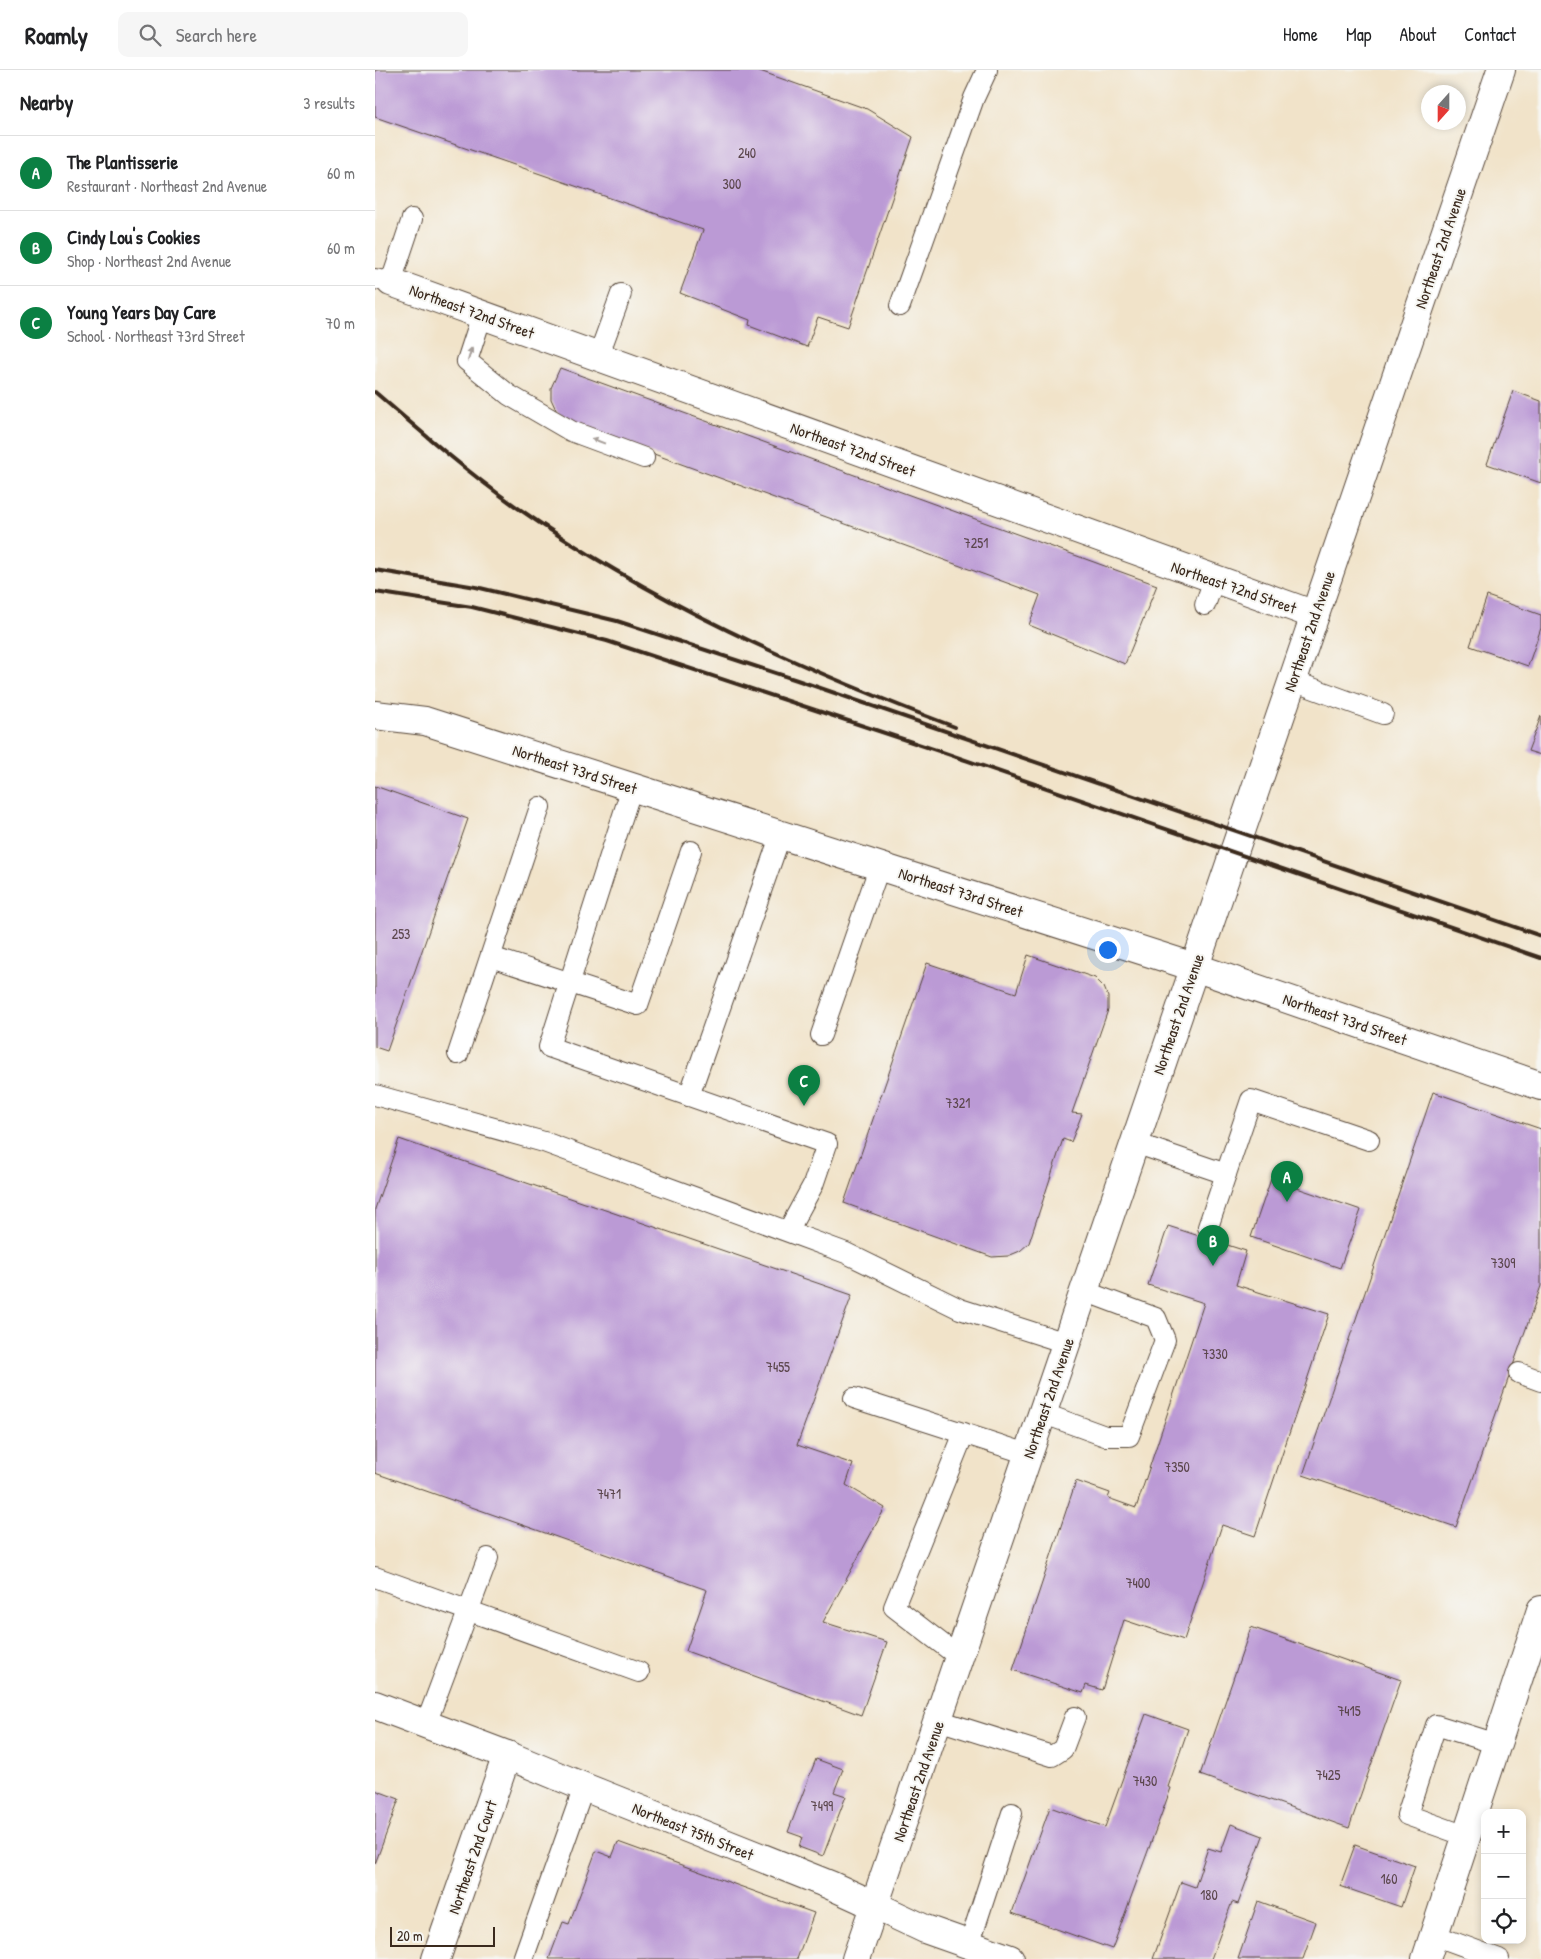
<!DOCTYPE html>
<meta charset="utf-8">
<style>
body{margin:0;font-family:"Patrick Hand",sans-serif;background:#f6f6f6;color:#202124}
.controls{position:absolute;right:15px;bottom:15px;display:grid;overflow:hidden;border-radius:10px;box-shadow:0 2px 8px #0003}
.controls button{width:45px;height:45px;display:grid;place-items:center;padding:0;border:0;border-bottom:1px solid #e0e0e0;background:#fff;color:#202124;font:25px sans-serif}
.compass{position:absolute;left:1046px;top:15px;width:45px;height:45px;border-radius:50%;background:#fff;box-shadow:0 2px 8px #0003;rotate:201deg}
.scale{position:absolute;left:15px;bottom:12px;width:105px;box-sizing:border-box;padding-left:5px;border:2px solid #3b2a1e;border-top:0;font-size:14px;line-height:18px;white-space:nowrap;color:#3b2a1e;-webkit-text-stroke:4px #f6f6f2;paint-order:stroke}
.you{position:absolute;left:732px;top:879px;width:18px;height:18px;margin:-12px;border:4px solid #fff;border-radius:50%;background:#1a73e8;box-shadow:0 0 0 8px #1a73e833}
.badge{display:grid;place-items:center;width:32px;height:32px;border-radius:50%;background:#0b8043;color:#fff;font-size:16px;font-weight:700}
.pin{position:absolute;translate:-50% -41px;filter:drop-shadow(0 1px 2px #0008)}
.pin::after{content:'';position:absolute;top:26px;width:18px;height:15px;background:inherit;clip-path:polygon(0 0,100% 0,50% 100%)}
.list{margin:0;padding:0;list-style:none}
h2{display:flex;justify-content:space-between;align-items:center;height:65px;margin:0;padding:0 20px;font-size:21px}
h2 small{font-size:16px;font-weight:400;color:#757577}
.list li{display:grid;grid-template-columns:32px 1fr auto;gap:15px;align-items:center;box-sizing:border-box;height:75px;padding:0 20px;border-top:1px solid #e0e0e0}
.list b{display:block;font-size:19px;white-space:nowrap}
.list p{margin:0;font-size:16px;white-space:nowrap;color:#757577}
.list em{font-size:16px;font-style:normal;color:#757577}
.icon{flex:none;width:28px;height:28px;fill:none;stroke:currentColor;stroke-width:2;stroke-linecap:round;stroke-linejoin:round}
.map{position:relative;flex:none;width:1166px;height:1889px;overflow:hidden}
header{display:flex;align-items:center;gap:30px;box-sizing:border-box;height:70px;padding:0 25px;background:#fff;border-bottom:1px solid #e0e0e0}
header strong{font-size:24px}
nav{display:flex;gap:28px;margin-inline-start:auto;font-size:18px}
.search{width:350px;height:45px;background:#f6f6f6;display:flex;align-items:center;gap:12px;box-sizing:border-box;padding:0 18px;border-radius:10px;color:#757577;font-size:19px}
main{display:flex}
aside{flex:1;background:#fff}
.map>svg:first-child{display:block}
</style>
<header>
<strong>Roamly</strong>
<div class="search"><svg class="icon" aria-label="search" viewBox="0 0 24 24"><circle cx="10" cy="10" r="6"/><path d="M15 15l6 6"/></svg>Search here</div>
<nav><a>Home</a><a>Map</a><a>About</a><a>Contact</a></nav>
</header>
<main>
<aside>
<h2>Nearby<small>3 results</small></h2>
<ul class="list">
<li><span class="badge">A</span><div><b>The Plantisserie</b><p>Restaurant · Northeast 2nd Avenue</p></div><em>60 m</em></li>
<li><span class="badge">B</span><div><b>Cindy Lou's Cookies</b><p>Shop · Northeast 2nd Avenue</p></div><em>60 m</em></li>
<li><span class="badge">C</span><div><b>Young Years Day Care</b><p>School · Northeast 73rd Street</p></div><em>70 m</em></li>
</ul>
</aside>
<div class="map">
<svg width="1166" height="1889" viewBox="0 0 1166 1889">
<rect width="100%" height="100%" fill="#f6f6f2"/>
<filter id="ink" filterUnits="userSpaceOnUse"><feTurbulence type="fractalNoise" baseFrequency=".02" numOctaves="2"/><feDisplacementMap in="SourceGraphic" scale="10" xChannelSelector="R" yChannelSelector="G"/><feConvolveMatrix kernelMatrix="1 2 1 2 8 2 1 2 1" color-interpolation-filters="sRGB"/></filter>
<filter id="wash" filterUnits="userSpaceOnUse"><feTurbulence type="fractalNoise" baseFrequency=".0096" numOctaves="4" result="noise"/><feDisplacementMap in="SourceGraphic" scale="20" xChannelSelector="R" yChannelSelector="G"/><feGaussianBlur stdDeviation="1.12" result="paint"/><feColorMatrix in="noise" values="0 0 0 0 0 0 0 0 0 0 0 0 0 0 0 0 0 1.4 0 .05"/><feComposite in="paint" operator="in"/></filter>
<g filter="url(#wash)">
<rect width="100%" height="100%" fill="#f1e3c9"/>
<g id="blocks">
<g fill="#bb9ad5">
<polygon points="0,0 382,0 492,39 538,67 473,257 443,247 432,277 374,255 375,250 305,223 328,160 0,47"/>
<polygon points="185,298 782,515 750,594 654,555 665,525 194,353 182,342 176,329 176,318"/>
<polygon points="1138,321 1166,331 1166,413 1112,394"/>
<polygon points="1112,526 1166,545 1166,558 1153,596 1095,576"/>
<polygon points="1166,646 1166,685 1153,681"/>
<polygon points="0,716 93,749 12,981 0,977"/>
<polygon points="653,885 720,908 729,917 733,927 733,940 697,1043 707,1044 696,1072 688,1069 654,1173 645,1181 633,1186 617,1187 469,1133 552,893 641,923"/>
<polygon points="1058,1022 1166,1059 1166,1216 1081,1457 928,1405"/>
<polygon points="24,1069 477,1225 422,1375 478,1394 471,1415 510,1438 448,1552 512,1572 486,1645 311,1581 332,1520 0,1403 0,1139"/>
<polygon points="896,1109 986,1140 965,1198 876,1167"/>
<polygon points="793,1156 871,1181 861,1215 954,1244 880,1466 847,1455 809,1570 749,1550 727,1620 711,1615 708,1623 638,1600 701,1411 735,1423 733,1428 761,1438 829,1233 773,1215"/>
<polygon points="876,1557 1026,1610 974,1758 825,1705"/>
<polygon points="771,1644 813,1659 793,1717 796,1718 737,1879 637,1843 675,1737 730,1757"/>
<polygon points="441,1689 468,1699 459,1722 471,1726 448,1786 424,1777 427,1767 413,1762"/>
<polygon points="0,1720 24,1729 0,1794"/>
<polygon points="856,1754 888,1766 863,1834 857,1832 836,1889 778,1889 806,1812 820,1817 833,1778 846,1782"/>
<polygon points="243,1772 439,1843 422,1889 174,1889 188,1852 194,1854 221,1781 237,1787"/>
<polygon points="980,1775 1040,1796 1026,1837 965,1816"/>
<polygon points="883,1831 941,1852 928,1889 863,1889"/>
</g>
</g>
</g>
<g filter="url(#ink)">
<use href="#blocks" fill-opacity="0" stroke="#564638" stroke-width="1"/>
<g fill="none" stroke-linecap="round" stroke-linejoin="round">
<defs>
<g id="service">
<polyline points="0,209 16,212 37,149"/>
<polyline points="525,236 599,28 612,0"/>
<polyline points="107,245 92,291 134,325 196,361 269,388"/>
<polyline points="223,287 246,224"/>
<polyline points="830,535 839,510"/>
<polyline points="918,611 1008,644"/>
<polyline points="257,717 174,977 452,1074 438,1115 413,1161"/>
<polyline points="116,887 263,935 316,781"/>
<polyline points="446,965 505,795"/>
<polyline points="83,984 165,737"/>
<polyline points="0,1025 169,1072 471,1183 585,1239 691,1273"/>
<polyline points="314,1026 406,764"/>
<polyline points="760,1073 851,1104"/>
<polyline points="833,1157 876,1030 994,1070"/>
<polyline points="1144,1303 1166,1311"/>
<polyline points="479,1328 653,1384"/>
<polyline points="667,1343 730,1366 754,1366 790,1270 781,1248 709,1221"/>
<polyline points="0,1507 264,1602"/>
<polyline points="584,1587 519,1537 589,1363"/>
<polyline points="563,1650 677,1686 688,1679 700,1647"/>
<polyline points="51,1654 113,1488"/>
<polyline points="1091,1766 1032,1745 1061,1655 1122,1674"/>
<polyline points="1059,1865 1124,1889"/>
<polyline points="594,1875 637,1743"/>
<polyline points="148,1889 209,1717"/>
</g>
<g id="minor">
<polyline points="16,212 940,545"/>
<polyline points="0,645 50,651 819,897 1166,1016"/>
<polyline points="0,1635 132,1685 209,1717 455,1815 501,1836"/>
<polyline points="61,1889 132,1685"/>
<polyline points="1051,1889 1166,1540"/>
</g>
<polyline id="tertiary" points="501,1836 550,1859 635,1889"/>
<polyline id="secondary" points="481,1889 1126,0"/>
</defs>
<use href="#service" stroke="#564638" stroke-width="22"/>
<use href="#minor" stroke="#564638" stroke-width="30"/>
<use href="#tertiary" stroke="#564638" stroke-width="30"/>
<use href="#secondary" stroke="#564638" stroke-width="30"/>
<use href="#service" stroke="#fff" stroke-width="20"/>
<use href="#minor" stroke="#fff" stroke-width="28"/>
<use href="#tertiary" stroke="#fff" stroke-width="28"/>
<use href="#secondary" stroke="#fff" stroke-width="28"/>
<g stroke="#3b2a1e" stroke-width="4">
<path d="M0,322C45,361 91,401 140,436C275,531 426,599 580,657"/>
<polyline points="0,500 101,517 242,551 422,610 1166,866"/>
<polyline points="0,522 97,537 232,571 567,682 1166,888"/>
</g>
</g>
<defs><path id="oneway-solid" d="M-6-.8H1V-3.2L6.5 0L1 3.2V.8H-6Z" transform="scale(1.25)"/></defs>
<g fill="#a79f9a">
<use href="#oneway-solid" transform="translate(95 284) rotate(-74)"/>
<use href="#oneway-solid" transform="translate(223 371) rotate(-159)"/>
</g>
</g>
<g text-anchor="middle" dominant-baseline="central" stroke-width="4" stroke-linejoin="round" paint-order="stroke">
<g font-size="14" fill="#5b464c">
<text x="372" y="82">240</text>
<text x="357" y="113">300</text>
<text x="601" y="472">7251</text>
<text x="26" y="863">253</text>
<text x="583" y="1032">7321</text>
<text x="1128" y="1192">7309</text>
<text x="840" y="1283">7330</text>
<text x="403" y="1296">7455</text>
<text x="802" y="1396">7350</text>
<text x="234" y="1423">7471</text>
<text x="763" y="1512">7400</text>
<text x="974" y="1640">7415</text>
<text x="953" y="1704">7425</text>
<text x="770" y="1710">7430</text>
<text x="447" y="1735">7499</text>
<text x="1014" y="1808">160</text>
<text x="834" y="1824">180</text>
</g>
<g font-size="16" fill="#3b2a1e" stroke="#f6f6f2">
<text transform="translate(1065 178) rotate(-71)">Northeast 2nd Avenue</text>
<text transform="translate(97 241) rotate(20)">Northeast 72nd Street</text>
<text transform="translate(478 379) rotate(20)">Northeast 72nd Street</text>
<text transform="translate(859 517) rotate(19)">Northeast 72nd Street</text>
<text transform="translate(934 561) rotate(-71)">Northeast 2nd Avenue</text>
<text transform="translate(200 699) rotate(18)">Northeast 73rd Street</text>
<text transform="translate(586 822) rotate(18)">Northeast 73rd Street</text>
<text transform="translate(803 944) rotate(-71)">Northeast 2nd Avenue</text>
<text transform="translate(970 949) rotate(19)">Northeast 73rd Street</text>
<text transform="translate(673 1328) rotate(-71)">Northeast 2nd Avenue</text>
<text transform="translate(543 1711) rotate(-71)">Northeast 2nd Avenue</text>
<text transform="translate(318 1761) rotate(22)">Northeast 75th Street</text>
<text transform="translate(97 1787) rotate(-71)">Northeast 2nd Court</text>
</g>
</g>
</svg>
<div class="controls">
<button>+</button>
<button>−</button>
<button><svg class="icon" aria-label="locate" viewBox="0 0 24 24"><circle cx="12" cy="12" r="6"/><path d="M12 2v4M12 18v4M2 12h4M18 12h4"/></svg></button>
</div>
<svg class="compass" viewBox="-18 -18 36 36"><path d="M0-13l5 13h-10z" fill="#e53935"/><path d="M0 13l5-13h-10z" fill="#757577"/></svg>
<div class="scale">20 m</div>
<div class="you"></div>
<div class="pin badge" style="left:912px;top:1132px">A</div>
<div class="pin badge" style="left:838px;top:1196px">B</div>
<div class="pin badge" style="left:429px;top:1036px">C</div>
</div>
</main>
